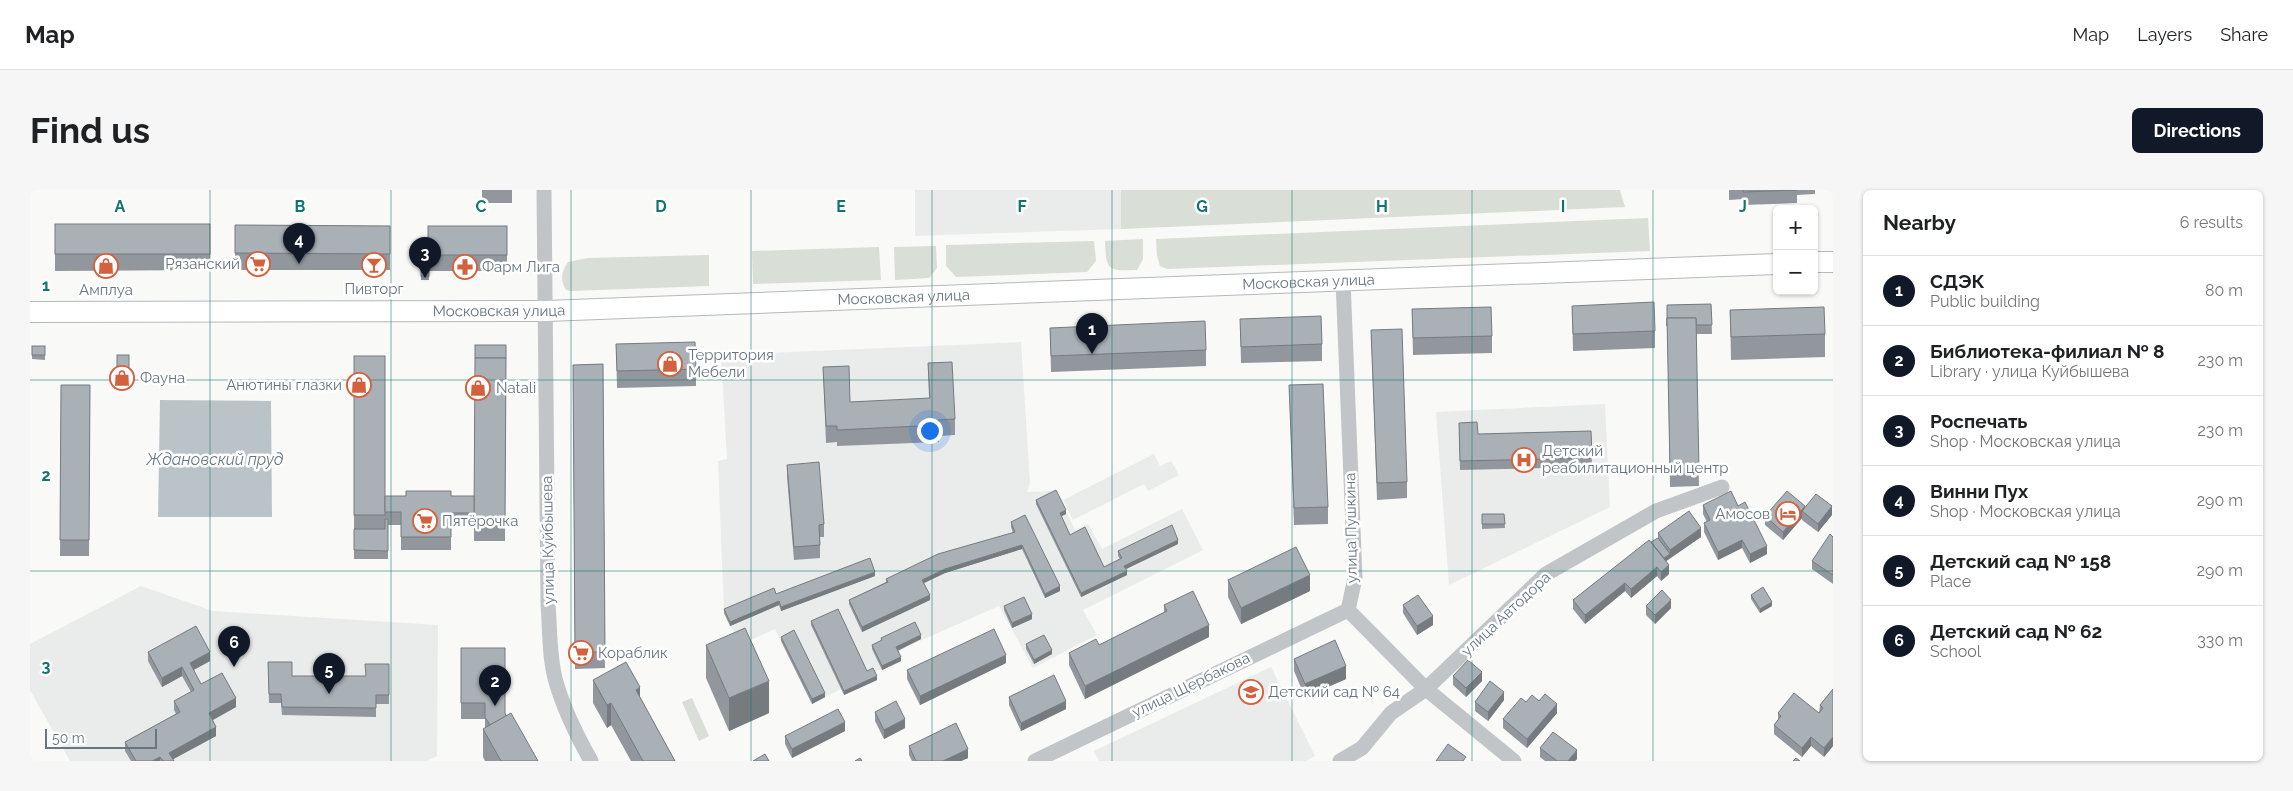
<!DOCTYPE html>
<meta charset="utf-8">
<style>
body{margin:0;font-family:Raleway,sans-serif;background:#f6f6f6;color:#202124}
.controls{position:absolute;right:15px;top:15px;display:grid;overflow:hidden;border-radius:8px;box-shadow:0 1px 4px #0004}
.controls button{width:45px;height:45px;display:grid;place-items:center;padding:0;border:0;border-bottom:1px solid #e0e0e0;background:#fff;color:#202124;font:25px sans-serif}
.scale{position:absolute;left:15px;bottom:12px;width:112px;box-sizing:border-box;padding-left:5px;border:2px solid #66757f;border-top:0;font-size:14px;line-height:18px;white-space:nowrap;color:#66757f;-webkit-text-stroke:4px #fff;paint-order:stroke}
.you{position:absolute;left:899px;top:240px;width:18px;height:18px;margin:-12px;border:4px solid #fff;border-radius:50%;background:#1a73e8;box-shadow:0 0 0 8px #1a73e833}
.badge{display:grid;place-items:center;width:32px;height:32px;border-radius:50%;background:#111827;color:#fff;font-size:16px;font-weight:700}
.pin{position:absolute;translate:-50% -41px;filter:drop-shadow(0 1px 2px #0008)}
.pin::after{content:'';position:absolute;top:26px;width:18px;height:15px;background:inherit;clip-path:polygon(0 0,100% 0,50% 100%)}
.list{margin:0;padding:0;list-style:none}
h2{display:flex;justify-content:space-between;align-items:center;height:65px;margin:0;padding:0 20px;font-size:21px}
h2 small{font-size:16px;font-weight:400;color:#757577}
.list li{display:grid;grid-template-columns:32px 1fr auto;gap:15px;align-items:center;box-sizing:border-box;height:70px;padding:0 20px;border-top:1px solid #e0e0e0}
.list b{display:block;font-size:19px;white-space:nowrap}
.list p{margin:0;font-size:16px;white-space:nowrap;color:#757577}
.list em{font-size:16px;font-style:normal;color:#757577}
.map{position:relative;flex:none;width:1803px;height:571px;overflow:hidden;border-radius:8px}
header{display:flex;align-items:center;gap:30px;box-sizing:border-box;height:70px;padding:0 25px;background:#fff;border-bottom:1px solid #e0e0e0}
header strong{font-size:24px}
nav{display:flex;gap:28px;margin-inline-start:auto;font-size:18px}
.intro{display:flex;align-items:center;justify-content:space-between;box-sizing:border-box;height:120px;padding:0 30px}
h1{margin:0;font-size:35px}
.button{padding:12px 22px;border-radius:8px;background:#111827;color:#fff;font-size:18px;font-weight:700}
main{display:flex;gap:30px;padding:0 30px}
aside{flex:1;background:#fff;border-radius:8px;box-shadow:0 1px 4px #0004}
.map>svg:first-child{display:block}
</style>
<header>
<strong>Map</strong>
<nav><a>Map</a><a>Layers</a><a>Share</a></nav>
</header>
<div class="intro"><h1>Find us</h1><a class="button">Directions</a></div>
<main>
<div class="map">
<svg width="1803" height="571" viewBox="0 0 1803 571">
<rect width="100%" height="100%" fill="#f9f9f7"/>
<g fill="#eaebeb">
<polygon points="885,0 1091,0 1091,39 885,46"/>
<polygon points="991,152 1000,293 997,302 1026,301 1045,340 1058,334 1072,359 1152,319 1173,360 1053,420 1067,445 1003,478 969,416 867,461 871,471 844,482 847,490 814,505 811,499 782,514 745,439 712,454 700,436 694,423 688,271 697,269 691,165"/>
<polygon points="1575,214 1580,317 1419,395 1406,222"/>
<polygon points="1124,264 1130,276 1141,271 1149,285 1118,301 1114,294 1043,330 1033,310"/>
<polygon points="111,396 183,421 408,435 407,566 397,571 40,571 0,500 0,454"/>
<polygon points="1241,477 1285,566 1276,571 1069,571 1064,561"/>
</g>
<g fill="#d9ded7">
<polygon points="1091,0 1590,0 1595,17 1091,39"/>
<polygon points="1618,28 1620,61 1137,79 1130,76 1127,66 1126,49"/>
<path d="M1113,49V69L1107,80C1078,81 1076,81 1075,51Z"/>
<polygon points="1064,51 1066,71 1057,82 926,87 916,76 916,55"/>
<polygon points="906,56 907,78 899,88 865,90 864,57"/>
<polygon points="849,57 851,90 723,94 722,61"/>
<path d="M679,65V96L541,101L536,100C530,90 531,82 538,72L558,68Z"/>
<polygon points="662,508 679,546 669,551 652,512"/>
</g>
<polygon fill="#bac4c8" points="130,210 241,211 242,327 128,327"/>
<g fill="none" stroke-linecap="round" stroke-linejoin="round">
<defs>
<g id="major">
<polyline points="1784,72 1803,72"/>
<path id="s1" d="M0,122L516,121L1747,74"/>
</g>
</defs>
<use href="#major" stroke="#b4b9bc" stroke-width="22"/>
<g stroke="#c1c5c8" stroke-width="15">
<path d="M514,0L518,414C520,439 519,468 526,492C534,520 547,546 561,571"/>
<polyline points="1313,90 1325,388 1318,420"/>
<polyline points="1318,420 1396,499 1484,571"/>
<polyline points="1005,571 1318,420"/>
<polyline points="1310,571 1332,558 1361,523 1396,499 1516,384 1626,321 1692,297"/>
</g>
<use href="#major" stroke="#fff" stroke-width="20"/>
</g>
<g fill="#91979d">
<rect x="452" y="0" width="30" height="13"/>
<polygon points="1699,0 1785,0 1785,4 1767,5 1767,13 1713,15 1713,9 1699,10"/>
<polygon points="25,34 180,34 180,80 25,81"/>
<polygon points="205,35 360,36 360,80 205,80"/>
<polygon points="398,36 477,36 477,81 399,81 399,90 391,90 391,81 398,81"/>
<polygon points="1681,114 1682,144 1666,144 1669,296 1640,297 1637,115"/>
<polygon points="1542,116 1625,141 1625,158 1543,161"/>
<polygon points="1382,119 1462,146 1462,163 1383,165"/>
<polygon points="1700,120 1795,144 1795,167 1701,170"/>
<polygon points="1210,129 1292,154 1292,171 1211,173"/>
<polygon points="1020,138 1176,160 1176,176 1021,182"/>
<polygon points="1341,140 1377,292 1377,308 1347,310"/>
<polygon points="586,154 666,179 666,196 587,198"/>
<polygon points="476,155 475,351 444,351 444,335 421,335 421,360 371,360 371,335 358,335 358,369 324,369 324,166 355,306 444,306"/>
<polygon points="2,156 15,156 15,170 2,169"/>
<rect x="87" y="165" width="12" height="31"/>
<polygon points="898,173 925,229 925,245 909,246 909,252 807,256 807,252 796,253 793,177 820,212 899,209"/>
<polygon points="573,174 575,478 545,479 543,175"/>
<polygon points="31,195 60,195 59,366 30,366"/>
<polygon points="1259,195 1298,317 1298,334 1264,335"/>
<polygon points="1429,233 1448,244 1561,241 1562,277 1430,280"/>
<polygon points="757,275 794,334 794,347 790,347 790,368 764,370 757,287"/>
<polygon points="1006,310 1036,324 1031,326 1040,345 1074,377 1090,369 1088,366 1088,361 1148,354 1096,379 1097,385 1051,407 1006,314"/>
<polygon points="1673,315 1708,316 1737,364 1720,373 1712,358 1688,370 1674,342 1674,333 1677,332 1673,324"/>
<polygon points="1775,318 1802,325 1788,342 1772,330 1772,328 1753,350 1735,335 1735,326"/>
<polygon points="1452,324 1474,324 1475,338 1452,339"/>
<polygon points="981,332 1030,401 1015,408 992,359 915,383 894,393 900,410 832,442 819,414 819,410 856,392 856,389 983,343 981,337"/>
<polygon points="1628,343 1671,347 1636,371 1639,384 1631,391 1627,386 1601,408 1595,401 1555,434 1543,419 1543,410 1628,348"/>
<polygon points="1803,347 1803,394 1782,379 1782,371"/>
<polygon points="845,386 751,421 749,415 700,436 694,423 694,419 746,404"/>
<polygon points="1198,390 1280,401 1211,434 1198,407"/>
<polygon points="1721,405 1742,416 1730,423 1721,409"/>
<polygon points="1134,415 1179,447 1055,509 1039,475 1039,463 1069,455 1134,422"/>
<polygon points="1373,415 1403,435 1387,445 1373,423"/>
<polygon points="974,416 1002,429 982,438 974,420"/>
<polygon points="1616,416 1641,418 1625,434 1616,425"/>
<polygon points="781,431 847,490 814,505 781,435"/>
<polygon points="751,447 795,507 782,514 751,451"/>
<polygon points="851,448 891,449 868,461 871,471 852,480 842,459 842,455 851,451"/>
<polygon points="996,454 1022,464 1004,474 996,459"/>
<polygon points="676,455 739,523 699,541 676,488"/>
<polygon points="431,458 476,526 508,571 455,571 453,567 453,539 455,538 455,529 431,529"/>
<polygon points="118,462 180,471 163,480 171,494 206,517 183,530 186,546 143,569 144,571 101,571 95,561 95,552 146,524 144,520 144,511 161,502 152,486 132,497 118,471"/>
<polygon points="1264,469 1316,489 1275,507 1264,481"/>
<polygon points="238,472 262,486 336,486 359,474 359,514 346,514 346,527 252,525 251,513 239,513"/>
<polygon points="976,473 890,515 877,489 877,480"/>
<polygon points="1423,486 1452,491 1436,507 1423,495"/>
<polygon points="563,490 610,507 645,571 601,571 581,535 577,538 563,513"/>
<polygon points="1803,499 1803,556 1794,567 1781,556 1772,567 1744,544 1744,535 1748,530 1748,523 1789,523 1790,515"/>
<polygon points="979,507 1036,519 991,541 979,515"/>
<polygon points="1474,510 1458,531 1445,521 1445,512"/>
<polygon points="1509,511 1527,523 1497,558 1473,538 1473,529 1496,512"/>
<polygon points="845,522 875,538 854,549 845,531"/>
<polygon points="815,541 762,568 755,554 755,546"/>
<polygon points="879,556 938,568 931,571 882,571 879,565"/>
<polygon points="1510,558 1547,569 1545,571 1515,571 1510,567"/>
</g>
<g fill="#767b7f">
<polygon points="1775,316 1775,323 1772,321 1772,328 1753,350 1753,342"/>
<polygon points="1802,316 1802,325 1788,342 1788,334"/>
<polygon points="1036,320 1036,324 1030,327 1030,323"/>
<polygon points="1671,338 1671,347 1632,374 1632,370 1640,364 1640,360"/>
<polygon points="1148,350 1148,354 1094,380 1094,376"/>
<polygon points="1712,350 1712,358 1688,370 1688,362"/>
<polygon points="992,355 992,359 915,383 892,394 892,390 915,379"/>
<polygon points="1737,356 1737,364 1720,373 1720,364"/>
<polygon points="1639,375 1639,384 1631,391 1631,382"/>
<polygon points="1627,377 1627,386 1601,408 1601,399"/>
<polygon points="1097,381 1097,385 1051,407 1051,403"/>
<polygon points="845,382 845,386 751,421 751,417"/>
<polygon points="1280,385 1280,401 1211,434 1211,418"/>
<polygon points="1595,393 1595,401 1555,434 1555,425"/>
<polygon points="1030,396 1030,401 1015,408 1015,404"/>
<polygon points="900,405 900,410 832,442 832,437"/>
<polygon points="1641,410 1641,418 1625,434 1625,425"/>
<polygon points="749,411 749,415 700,436 700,432"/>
<polygon points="1742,412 1742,416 1730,423 1730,419"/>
<polygon points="1002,424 1002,429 982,438 982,433"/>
<polygon points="1403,426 1403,435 1387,445 1387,436"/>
<polygon points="1179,435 1179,447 1055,509 1055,496"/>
<polygon points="891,445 891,449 866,461 866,457"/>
<polygon points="1022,460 1022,464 1004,474 1004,470"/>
<polygon points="180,462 180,471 160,482 160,473"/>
<polygon points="976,465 976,473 890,515 890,506"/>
<polygon points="871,467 871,471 852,480 852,476"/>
<polygon points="1316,476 1316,489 1275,507 1275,494"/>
<polygon points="152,477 152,486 132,497 132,488"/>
<polygon points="1452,482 1452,491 1436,507 1436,498"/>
<polygon points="847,486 847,490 814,505 814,501"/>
<polygon points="739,491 739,523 699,541 699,508"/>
<polygon points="610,497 610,520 606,500"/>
<polygon points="1474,502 1474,510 1458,531 1458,522"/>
<polygon points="795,503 795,507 782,514 782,509"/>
<polygon points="206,508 206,517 179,532 179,523"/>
<polygon points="1036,511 1036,519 991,541 991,533"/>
<polygon points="581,513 581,535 577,538 577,515"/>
<polygon points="1527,514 1527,523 1497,558 1497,549"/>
<polygon points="875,529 875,538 854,549 854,540"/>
<polygon points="815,532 815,541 762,568 762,559"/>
<polygon points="186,537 186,546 140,571 139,563"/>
<polygon points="1781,547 1781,556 1772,567 1772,558"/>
<polygon points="1803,547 1803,556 1794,567 1794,558"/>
<polygon points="938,559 938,568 931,571 913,571"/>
<polygon points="1547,560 1547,569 1545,571 1538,571"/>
<polygon points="130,567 130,571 122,571"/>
</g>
<g fill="#a9b0b6" stroke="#767b7f">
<polygon points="1713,0 1767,0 1713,2"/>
<rect x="25" y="34" width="155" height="30"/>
<polygon points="205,35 360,36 360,64 205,63"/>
<rect x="398" y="36" width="79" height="29"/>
<rect x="391" y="81" width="8" height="5"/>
<polygon points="1624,112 1625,141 1543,144 1542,116"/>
<polygon points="1681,114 1682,135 1666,135 1666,128 1637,128 1637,136 1637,115"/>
<polygon points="1461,117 1462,146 1383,148 1382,119"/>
<polygon points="1794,117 1795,144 1701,147 1700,120"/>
<polygon points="1291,126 1292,154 1211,157 1210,129"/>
<polygon points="1637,128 1666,128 1669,280 1640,280"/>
<polygon points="1175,131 1176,160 1021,166 1020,138"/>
<polygon points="1372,139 1377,292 1347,293 1341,140"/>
<polygon points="665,152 666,179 587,181 586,154"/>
<rect x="445" y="155" width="31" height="13"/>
<rect x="2" y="156" width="13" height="9"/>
<rect x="87" y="165" width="12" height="18"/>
<rect x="324" y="166" width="31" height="159"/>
<polygon points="445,168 476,168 475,328 444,328"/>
<polygon points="922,172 925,229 908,230 909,235 807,240 807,236 796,236 793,177 819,176 820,212 900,208 898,173"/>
<polygon points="573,174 575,462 545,462 543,175"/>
<polygon points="1293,194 1298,317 1264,318 1259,195"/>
<polygon points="31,195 60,195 59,350 30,350"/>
<polygon points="1447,232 1448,244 1561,241 1562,268 1430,271 1429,233"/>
<polygon points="789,272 794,334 789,335 790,355 764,357 757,275"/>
<polygon points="1026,300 1036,320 1030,323 1040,345 1055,337 1074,377 1092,368 1088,361 1142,335 1148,350 1094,376 1097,381 1051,403 1006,310"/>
<polygon points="376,301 421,301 421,306 444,306 444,323 421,323 421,347 371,347 371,322 355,322 355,306 376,306"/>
<polygon points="1701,301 1708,316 1715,312 1737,356 1720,364 1712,350 1688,362 1674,333 1680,330 1673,315"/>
<polygon points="1757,301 1775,316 1753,342 1735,326"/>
<polygon points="1786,304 1802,316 1788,334 1772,321"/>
<polygon points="1659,321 1671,338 1640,360 1628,343"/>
<polygon points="1452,324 1474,324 1475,334 1452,334"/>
<polygon points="995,325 1030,396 1015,404 992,355 915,379 892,390 900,405 832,437 819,410 858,392 856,389 908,364 985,342 981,332"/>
<polygon points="355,329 358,329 358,361 324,360 324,339 355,339"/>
<polygon points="1800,344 1803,347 1803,385 1782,371"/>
<polygon points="1628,348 1640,364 1634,368 1621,352"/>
<polygon points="1619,350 1639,375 1631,382 1627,377 1601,399 1595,393 1555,425 1543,410"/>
<polygon points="1266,357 1280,385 1211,418 1198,390"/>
<polygon points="840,368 845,382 751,417 749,411 700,432 694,419 744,398 746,404"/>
<polygon points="1733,397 1742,412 1730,419 1721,405"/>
<polygon points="1632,400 1641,410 1625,425 1616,416"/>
<polygon points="1163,401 1179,435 1055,496 1039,463 1066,449 1069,455 1137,421 1134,415"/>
<polygon points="1388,405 1403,426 1387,436 1373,415"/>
<polygon points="994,407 1002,424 982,433 974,416"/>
<polygon points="808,419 837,481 843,478 847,486 814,501 781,431"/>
<polygon points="885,432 891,445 866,457 871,467 852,476 842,455 852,450 851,448"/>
<polygon points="166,436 180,462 160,473 171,494 192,483 206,508 179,523 186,537 139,563 144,571 133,571 130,567 122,571 106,571 95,552 150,522 144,511 164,500 152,477 132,488 118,462"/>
<polygon points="715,438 739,491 699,508 676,455"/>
<polygon points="964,439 976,465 890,506 877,480"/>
<polygon points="764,440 795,503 782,509 751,447"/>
<polygon points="1014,445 1022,460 1004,470 996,454"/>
<polygon points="1305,450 1316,476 1275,494 1264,469"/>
<polygon points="431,458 475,458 475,523 476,526 460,535 455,527 455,513 431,513"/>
<polygon points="1438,470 1452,482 1436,498 1423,486"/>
<polygon points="238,472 262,472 262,486 336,486 335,474 359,474 359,505 346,505 346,518 252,517 251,504 239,504"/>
<polygon points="596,472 610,497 606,500 645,571 613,571 581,513 577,515 563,490"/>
<polygon points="1024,485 1036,511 991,533 979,507"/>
<polygon points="1460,491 1474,502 1458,522 1445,512"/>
<polygon points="1803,499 1803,547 1794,558 1781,547 1772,558 1744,535 1751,526 1748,523 1764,503 1789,523 1793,518 1790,515"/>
<polygon points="1515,504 1527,514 1497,549 1473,529 1491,508 1496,512 1502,505 1509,511"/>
<polygon points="866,511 875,529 854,540 845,522"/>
<polygon points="808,519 815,532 762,559 755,546"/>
<polygon points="481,523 508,571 471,571 453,539"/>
<polygon points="926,533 938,559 913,571 886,571 879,556"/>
<polygon points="1523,542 1547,560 1538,571 1527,571 1510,558"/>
<polygon points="1418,554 1436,567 1433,571 1406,571"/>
<polygon points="735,564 739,571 723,571"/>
<polygon points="830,568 832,571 825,571"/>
<polygon points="1766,568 1770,571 1763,571"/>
</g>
<path fill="none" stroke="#0f766e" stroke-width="1" stroke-opacity="0.55" d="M180,0V571M361,0V571M541,0V571M721,0V571M902,0V571M1082,0V571M1262,0V571M1442,0V571M1623,0V571M0,190H1803M0,381H1803"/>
<defs>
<symbol id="supermarket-ring" viewBox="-11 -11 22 22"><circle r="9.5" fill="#fff" stroke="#d4613d" stroke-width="1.5"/><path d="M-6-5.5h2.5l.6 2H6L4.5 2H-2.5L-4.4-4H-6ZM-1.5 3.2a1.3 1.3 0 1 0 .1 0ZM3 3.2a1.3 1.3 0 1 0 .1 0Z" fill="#d4613d"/></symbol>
<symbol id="bar-ring" viewBox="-11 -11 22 22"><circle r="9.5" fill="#fff" stroke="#d4613d" stroke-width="1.5"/><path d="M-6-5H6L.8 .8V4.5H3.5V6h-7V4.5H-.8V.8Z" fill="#d4613d"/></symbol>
<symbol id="shop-ring" viewBox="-11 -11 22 22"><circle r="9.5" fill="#fff" stroke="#d4613d" stroke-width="1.5"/><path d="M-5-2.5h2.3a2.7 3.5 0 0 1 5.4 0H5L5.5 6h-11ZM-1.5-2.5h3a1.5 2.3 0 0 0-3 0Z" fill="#d4613d"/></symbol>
<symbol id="pharmacy-ring" viewBox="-11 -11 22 22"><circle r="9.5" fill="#fff" stroke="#d4613d" stroke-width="1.5"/><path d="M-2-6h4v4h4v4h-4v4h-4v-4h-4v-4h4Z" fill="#d4613d"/></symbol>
<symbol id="hospital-ring" viewBox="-11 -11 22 22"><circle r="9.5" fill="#fff" stroke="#d4613d" stroke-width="1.5"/><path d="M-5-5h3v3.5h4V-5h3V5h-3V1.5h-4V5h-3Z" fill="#d4613d"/></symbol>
<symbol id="hotel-ring" viewBox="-11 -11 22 22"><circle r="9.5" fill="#fff" stroke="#d4613d" stroke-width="1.5"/><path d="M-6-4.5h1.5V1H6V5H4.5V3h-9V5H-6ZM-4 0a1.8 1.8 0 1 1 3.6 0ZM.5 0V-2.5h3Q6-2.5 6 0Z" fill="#d4613d"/></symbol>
<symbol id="school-ring" viewBox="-11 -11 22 22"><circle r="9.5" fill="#fff" stroke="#d4613d" stroke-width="1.5"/><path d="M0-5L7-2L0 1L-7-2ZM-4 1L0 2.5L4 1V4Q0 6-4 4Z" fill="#d4613d"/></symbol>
</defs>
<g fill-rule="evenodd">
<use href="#supermarket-ring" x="214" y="60" width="28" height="28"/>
<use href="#bar-ring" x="330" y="61" width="28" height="28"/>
<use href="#shop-ring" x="62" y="62" width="28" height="28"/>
<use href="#pharmacy-ring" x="421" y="63" width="28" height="28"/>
<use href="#shop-ring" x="626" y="160" width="28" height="28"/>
<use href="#shop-ring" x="78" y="174" width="28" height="28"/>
<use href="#shop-ring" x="315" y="181" width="28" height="28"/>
<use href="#shop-ring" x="434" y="184" width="28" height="28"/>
<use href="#hospital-ring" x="1480" y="256" width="28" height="28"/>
<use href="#hotel-ring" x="1744" y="310" width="28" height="28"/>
<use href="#supermarket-ring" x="381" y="317" width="28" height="28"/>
<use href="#supermarket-ring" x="537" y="449" width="28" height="28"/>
<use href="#school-ring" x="1207" y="488" width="28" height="28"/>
</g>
<g text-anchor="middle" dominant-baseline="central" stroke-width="5" stroke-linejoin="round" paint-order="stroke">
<g font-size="15" fill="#66757f" stroke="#fff" text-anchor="start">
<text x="210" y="74" text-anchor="end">Рязанский</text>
<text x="452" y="77">Фарм Лига</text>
<text x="344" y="99" text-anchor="middle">Пивторг</text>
<text x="76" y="100" text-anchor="middle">Амплуа</text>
<text x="658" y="165">Территория<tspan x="658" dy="17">Мебели</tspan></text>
<text x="110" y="188">Фауна</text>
<text x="312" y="195" text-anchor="end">Анютины глазки</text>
<text x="466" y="198">Natali</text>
<text x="1512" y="261">Детский<tspan x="1512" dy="17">реабилитационный центр</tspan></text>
<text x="1740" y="324" text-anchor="end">Амосов</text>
<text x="412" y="331">Пятёрочка</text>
<text x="568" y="463">Кораблик</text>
<text x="1238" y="502">Детский сад № 64</text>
</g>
<g font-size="15" fill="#66757f" stroke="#fff">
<text stroke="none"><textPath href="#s1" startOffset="1279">Московская улица</textPath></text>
<text stroke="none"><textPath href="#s1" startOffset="874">Московская улица</textPath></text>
<text stroke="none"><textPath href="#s1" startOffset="469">Московская улица</textPath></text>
<text transform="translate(1321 338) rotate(-91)">улица Пушкина</text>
<text transform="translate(518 350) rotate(-91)">улица Куйбышева</text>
<text transform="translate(1476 424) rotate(-43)">улица Автодора</text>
<text transform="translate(1161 495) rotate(-26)">улица Щербакова</text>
</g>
<g font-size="16" font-style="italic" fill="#677980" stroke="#fff">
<text x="185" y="269">Ждановский пруд</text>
</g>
</g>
<g font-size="16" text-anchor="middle" font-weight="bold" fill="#0f766e" stroke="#fff" stroke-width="5" stroke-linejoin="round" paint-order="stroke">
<text x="90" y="22">A</text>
<text x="270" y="22">B</text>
<text x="451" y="22">C</text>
<text x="631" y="22">D</text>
<text x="811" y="22">E</text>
<text x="992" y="22">F</text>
<text x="1172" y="22">G</text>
<text x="1352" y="22">H</text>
<text x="1533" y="22">I</text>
<text x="1713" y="22">J</text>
<text x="16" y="101">1</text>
<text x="16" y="291">2</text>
<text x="16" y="482">3</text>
</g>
</svg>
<div class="controls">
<button>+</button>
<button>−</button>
</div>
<div class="scale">50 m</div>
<div class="you"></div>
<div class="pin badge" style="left:1062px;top:164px">1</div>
<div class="pin badge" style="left:465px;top:516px">2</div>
<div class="pin badge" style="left:395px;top:88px">3</div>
<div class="pin badge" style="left:269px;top:74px">4</div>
<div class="pin badge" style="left:299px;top:504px">5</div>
<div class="pin badge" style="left:204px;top:477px">6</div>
</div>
<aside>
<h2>Nearby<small>6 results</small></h2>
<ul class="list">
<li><span class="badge">1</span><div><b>СДЭК</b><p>Public building</p></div><em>80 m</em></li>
<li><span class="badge">2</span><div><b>Библиотека-филиал № 8</b><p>Library · улица Куйбышева</p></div><em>230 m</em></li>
<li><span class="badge">3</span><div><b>Роспечать</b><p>Shop · Московская улица</p></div><em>230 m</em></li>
<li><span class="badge">4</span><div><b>Винни Пух</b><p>Shop · Московская улица</p></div><em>290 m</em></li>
<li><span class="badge">5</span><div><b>Детский сад № 158</b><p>Place</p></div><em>290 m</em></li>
<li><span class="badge">6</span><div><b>Детский сад № 62</b><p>School</p></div><em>330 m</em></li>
</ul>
</aside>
</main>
